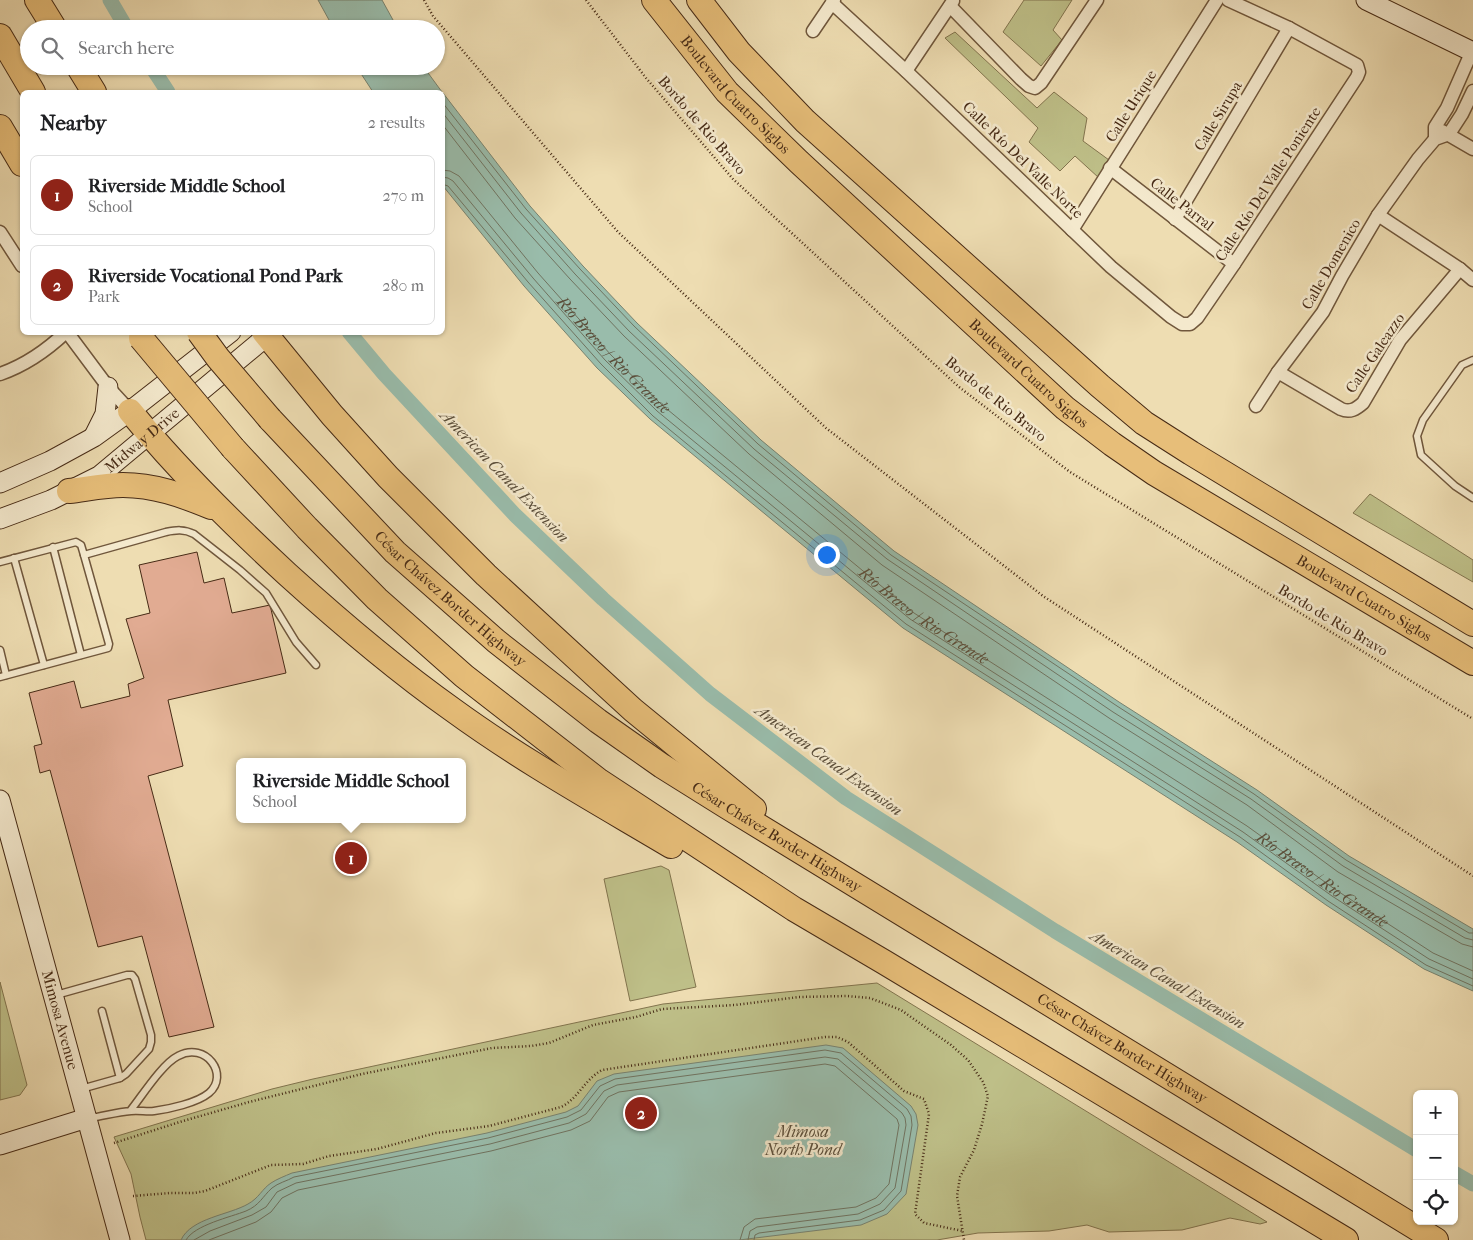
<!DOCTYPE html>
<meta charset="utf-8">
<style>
body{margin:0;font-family:"IM FELL French Canon",serif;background:#f6f6f6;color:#202124}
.controls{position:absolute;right:15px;bottom:15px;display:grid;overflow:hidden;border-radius:8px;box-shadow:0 1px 4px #0004}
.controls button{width:45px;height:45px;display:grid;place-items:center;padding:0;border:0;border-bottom:1px solid #e0e0e0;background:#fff;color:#202124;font:25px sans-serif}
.you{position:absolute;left:826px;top:554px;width:18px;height:18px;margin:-12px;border:4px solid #fff;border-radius:50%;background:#1a73e8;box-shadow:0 0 0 8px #1a73e833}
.badge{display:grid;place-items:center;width:32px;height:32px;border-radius:50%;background:#8f2418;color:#fff;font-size:16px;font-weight:700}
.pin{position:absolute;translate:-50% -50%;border:2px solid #fff;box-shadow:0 1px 5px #0006}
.popup{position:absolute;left:236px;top:758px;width:230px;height:65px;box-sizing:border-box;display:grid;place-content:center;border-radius:8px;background:#fff;filter:drop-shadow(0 1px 4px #0005);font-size:16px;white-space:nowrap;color:#757577}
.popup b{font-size:19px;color:#202124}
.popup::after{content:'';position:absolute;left:50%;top:100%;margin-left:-10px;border:10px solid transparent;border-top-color:#fff}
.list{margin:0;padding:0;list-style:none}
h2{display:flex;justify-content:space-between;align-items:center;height:65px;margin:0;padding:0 20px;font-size:21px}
h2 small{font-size:16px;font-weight:400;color:#757577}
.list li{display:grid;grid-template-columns:32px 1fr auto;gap:15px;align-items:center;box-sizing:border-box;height:80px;margin:0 10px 10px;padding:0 10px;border:1px solid #e0e0e0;border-radius:8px}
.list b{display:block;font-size:19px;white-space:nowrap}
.list p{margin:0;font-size:16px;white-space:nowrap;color:#757577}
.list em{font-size:16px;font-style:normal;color:#757577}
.icon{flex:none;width:28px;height:28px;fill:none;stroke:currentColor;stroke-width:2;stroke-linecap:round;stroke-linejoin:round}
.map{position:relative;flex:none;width:1473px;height:1240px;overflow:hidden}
.search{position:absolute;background:#fff;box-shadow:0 1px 4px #0004;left:20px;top:20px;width:425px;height:55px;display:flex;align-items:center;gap:12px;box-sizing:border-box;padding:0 18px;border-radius:28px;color:#757577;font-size:19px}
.panel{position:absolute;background:#fff;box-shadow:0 1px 4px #0004;left:20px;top:90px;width:425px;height:245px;border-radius:8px}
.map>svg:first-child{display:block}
</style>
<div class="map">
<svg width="1473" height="1240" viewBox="0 0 1473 1240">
<rect width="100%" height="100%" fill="#eeddb2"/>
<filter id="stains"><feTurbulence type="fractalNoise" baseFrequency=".004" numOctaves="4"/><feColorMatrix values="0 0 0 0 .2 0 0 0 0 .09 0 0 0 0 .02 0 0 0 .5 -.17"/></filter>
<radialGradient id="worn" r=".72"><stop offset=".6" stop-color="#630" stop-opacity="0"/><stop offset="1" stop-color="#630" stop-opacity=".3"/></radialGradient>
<g fill="#bebf88" stroke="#82744e">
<polygon points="1024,0 1072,0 1053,30 1062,40 1041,66 1003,32"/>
<polygon points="955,32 1037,108 1054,92 1087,118 1083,141 1109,160 1099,178 1075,156 1060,171 1029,142 1038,128 945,38"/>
<polygon points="1370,494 1473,560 1473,582 1353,513"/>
<polygon points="661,866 669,870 696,987 630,1001 604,879"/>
<polygon points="0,982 27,1085 20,1095 0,1100"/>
<polygon points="877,983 1267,1222 1260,1224 1230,1218 1182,1230 1109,1232 1087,1225 1049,1231 978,1233 937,1240 146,1240 140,1217 131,1174 114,1137 272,1089 313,1079 663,1004"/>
</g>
<g fill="#99bcab" stroke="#78826f">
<polygon points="318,0 382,0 398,29 334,29"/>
<polygon points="356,66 423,66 442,92 373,92"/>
<polygon points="443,93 530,206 583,266 637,323 761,440 894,551 1119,702 1257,790 1349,856 1473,929 1473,991 1424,969 1326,905 1237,842 903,628 650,419 597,368 524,286 443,186"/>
<path d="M826,1045L843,1048L911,1106L916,1114L918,1125L906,1194L887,1214L861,1225L739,1240H181C191,1218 229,1215 248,1204C259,1198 262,1189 271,1183C277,1179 285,1176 292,1173L487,1133L566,1112L578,1106L597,1081L614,1074Z"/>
</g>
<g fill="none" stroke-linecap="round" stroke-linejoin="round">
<g stroke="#707360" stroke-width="1">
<polyline points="442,102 526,209 580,269 634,326 758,444 891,555 1117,706 1254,794 1346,860 1469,933 1473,933"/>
<polyline points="442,112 521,213 575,274 629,331 754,449 887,559 1113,712 1251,799 1343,866 1465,938 1473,940"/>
<polyline points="442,124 515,218 570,279 624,336 749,454 882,565 1109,718 1247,805 1338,872 1462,944 1473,947"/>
<path id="s1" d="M442,170L450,171L459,176L538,273L611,355L662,405L914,613L1247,826L1336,890L1433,953L1473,971"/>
<polyline points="442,177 448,178 453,181 533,278 605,360 657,411 910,619 1243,832 1332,896 1429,959 1473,979"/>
<polyline points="442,184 448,186 528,282 601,364 653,416 906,624 1240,837 1328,901 1426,965 1473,986"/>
<path d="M186,1240C194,1225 231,1217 246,1211C260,1205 262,1197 272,1188C278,1183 287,1181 294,1177L488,1138L567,1117L581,1110L600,1086L615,1079L825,1050L841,1053L907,1109L911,1116L912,1125L901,1191L884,1210L860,1220L759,1233L755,1235L754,1240"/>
<polyline points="194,1240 210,1231 252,1215 266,1207 277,1192 296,1183 490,1144 569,1123 586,1114 604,1091 617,1085 825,1057 838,1059 902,1113 905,1118 906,1125 895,1188 880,1204 858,1214 757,1227 750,1231 748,1240"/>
<polyline points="209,1240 256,1222 271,1212 282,1198 298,1190 491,1151 571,1130 590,1121 608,1097 619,1092 825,1064 835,1066 897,1119 899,1125 889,1184 876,1198 856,1207 755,1219 744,1227 740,1240"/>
</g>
<g stroke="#99bcab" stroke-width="15">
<polyline points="110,0 127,29"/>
<polyline points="151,66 168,92"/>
<polyline points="349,332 384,374 515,515 603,599 710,694 846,798 1055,931 1417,1150"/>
<polyline points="1454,1173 1473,1184"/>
</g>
</g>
<polygon fill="#e1ab92" stroke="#462a15" points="197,552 204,583 224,578 232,613 270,605 286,673 168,700 183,766 148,776 214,1027 169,1037 142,936 98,947 50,770 40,773 34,746 42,744 29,693 74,681 81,708 130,696 128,684 144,678 126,619 150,613 139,565"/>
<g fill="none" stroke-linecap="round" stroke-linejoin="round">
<defs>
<g id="lane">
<polyline points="1473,360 1462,365 1423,420 1417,436 1421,455 1455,486 1473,498"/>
<polyline points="53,547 81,655"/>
<polyline points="14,558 44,665"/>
<polyline points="0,562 76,542 81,545 84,555"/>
<polyline points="0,650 6,675"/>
<path d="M0,677L108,648L109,644L84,555L166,532C176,530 184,529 194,534L240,570L266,593L296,642L316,665"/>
<polyline points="56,995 127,975 132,975 135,979 151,1035 151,1042 149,1049 126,1074 120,1078 81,1089"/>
<polyline points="102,1011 120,1078"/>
<path d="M90,1118C104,1116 117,1112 131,1111C139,1110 147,1112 154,1111C169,1109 197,1103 209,1093C230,1075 206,1041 178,1056C162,1064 142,1096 130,1111"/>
</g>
<g id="street">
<polyline points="832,3 906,71 1111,267 1171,317 1182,324 1190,324 1197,318 1234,264 1357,77 1359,72 1357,65 1289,28 1228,0"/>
<polyline points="950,6 1021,79 1029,86 1035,88 1041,83 1097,0"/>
<polyline points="813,31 834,0"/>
<polyline points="906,71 953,1"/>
<polyline points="1442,131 1473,149"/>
<polyline points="1435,139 1435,127 1447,108 1472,51"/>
<polyline points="1110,168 1234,264"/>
<polyline points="1378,215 1460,269 1473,280"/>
<polyline points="1175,219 1289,28"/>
<polyline points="1072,230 1217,0"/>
<polyline points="0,232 22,266"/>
<polyline points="67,332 108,387 130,411"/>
<path d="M1278,372L1341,409C1350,413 1356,409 1363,403L1400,340L1460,269"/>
<path d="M0,374C26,365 46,351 66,332"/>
<polyline points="1256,406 1278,372 1323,312 1342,276 1378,215 1418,159 1435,139 1449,134 1462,114 1473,91"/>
</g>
<g id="secondary">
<polyline points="1366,0 1473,52"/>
<polyline points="94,436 105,414 108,387"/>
<polyline points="0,483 50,461 94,437 130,411 231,332"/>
<path id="s2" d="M0,519L51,500L99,476L267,336"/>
<path id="s3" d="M0,800L120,1240"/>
<polyline points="0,1145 87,1118"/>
</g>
<g id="highway">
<polyline points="37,0 55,29"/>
<path id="s4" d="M654,0L727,92L799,162L1065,408L1112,444L1154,473L1473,663"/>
<polyline points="699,0 739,52 805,121 1100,386 1144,423 1191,453 1473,624"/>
<polyline points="0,36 33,92"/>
<polyline points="78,66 94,92"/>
<polyline points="0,127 22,164"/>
<polyline points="264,332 332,415 388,477 486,575 633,710 754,809"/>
<path d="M130,411C178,470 231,522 287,574C340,622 395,669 453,710C523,761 597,802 671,846"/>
<path id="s5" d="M270,419L395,552L496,641L598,721L662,766L726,806L1436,1240"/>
<polyline points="233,448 307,528 377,599 464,676 598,780 794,909 884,962 1346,1240"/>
<path d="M69,491C86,489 105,485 123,485C154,485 182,495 211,507"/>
</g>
</defs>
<use href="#lane" stroke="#70573c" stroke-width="9"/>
<use href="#street" stroke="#70573c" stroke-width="15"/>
<use href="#secondary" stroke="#462a15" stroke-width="21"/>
<use href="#highway" stroke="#462a15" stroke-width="26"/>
<g stroke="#462a15" stroke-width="2.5" stroke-dasharray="1 2.5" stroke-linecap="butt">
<polyline points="424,0 433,16 618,232 826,428 1043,596 1473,876"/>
<polyline points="586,0 646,78 733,179 959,387 1070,472 1473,719"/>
<polyline points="114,1143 183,1121 249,1102 362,1074 492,1048 531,1046 549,1043 593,1025 636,1017 662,1009 735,1005 799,997 847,996 870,998 901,1010 951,1045 968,1060 983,1082 988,1096 982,1124 974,1150 960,1177 957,1196 964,1240"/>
<path d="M133,1196L170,1193H194L205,1191L271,1165L303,1164L329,1156L377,1149L436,1133L489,1126L561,1107C578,1099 584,1080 602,1070L825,1037H837L848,1042L904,1091L924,1099L929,1114L915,1214L924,1223L963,1231"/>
</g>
<use href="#lane" stroke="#f4e9cd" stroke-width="6"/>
<use href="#street" stroke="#f4e9cd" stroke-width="12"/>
<use href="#secondary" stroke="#f4e9cd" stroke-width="19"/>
<use href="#highway" stroke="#e7be79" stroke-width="24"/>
<defs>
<g id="highway-bridge">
<polyline points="199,332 218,358 270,419"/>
<polyline points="141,338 233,448"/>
</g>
</defs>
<use href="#highway-bridge" stroke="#462a15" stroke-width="26" stroke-linecap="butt"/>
<use href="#highway-bridge" stroke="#e7be79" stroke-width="24"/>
</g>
<g text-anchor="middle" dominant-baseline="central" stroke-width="5" stroke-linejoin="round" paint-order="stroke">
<g font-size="15" fill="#462a15" stroke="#f4e9cd">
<text stroke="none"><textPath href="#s4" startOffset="125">Boulevard Cuatro Siglos</textPath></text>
<text transform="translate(1131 106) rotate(-58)">Calle Urique</text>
<text transform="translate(1218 116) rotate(-59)">Calle Sirupa</text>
<text transform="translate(702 125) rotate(49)">Bordo de Rio Bravo</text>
<text transform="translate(1023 160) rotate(44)">Calle Río Del Valle Norte</text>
<text transform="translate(1268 184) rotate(-57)">Calle Río Del Valle Poniente</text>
<text transform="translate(1182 204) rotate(38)">Calle Parral</text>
<text transform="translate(1331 264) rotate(-60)">Calle Domenico</text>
<text transform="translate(1375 353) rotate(-56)">Calle Galeazzo</text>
<text stroke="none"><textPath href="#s4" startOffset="530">Boulevard Cuatro Siglos</textPath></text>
<text transform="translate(996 399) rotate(39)">Bordo de Rio Bravo</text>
<text stroke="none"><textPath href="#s2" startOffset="164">Midway Drive</textPath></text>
<text stroke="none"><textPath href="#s4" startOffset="935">Boulevard Cuatro Siglos</textPath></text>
<text stroke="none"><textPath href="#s5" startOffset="255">César Chávez Border Highway</textPath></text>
<text transform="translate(1333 620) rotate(31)">Bordo de Rio Bravo</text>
<text stroke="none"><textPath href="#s5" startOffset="660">César Chávez Border Highway</textPath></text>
<text stroke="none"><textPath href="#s3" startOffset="228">Mimosa Avenue</textPath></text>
<text stroke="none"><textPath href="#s5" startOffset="1065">César Chávez Border Highway</textPath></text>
</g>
<g font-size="16" font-style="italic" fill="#5b4e3a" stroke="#f4e9cd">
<text stroke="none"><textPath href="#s1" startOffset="255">Río Bravo / Rio Grande</textPath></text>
<text transform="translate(505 476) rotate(46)">American Canal Extension</text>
<text stroke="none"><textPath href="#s1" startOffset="661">Río Bravo / Rio Grande</textPath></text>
<text transform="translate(829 760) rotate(36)">American Canal Extension</text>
<text stroke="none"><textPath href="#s1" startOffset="1139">Río Bravo / Rio Grande</textPath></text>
<text transform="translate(1168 979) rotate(31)">American Canal Extension</text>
<text x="803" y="1131">Mimosa<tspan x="803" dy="18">North Pond</tspan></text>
</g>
</g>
<rect width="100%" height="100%" filter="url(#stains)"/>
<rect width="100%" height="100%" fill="url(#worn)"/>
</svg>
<div class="controls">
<button>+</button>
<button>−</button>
<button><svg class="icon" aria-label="locate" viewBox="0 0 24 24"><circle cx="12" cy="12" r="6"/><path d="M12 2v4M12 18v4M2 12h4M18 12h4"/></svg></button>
</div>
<div class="you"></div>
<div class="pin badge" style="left:351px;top:858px">1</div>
<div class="popup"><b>Riverside Middle School</b>School</div>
<div class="pin badge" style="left:641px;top:1113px">2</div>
<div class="search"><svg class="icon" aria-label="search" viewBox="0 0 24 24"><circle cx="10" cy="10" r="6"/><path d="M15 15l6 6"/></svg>Search here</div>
<section class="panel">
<h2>Nearby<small>2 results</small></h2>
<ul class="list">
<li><span class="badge">1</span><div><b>Riverside Middle School</b><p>School</p></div><em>270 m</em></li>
<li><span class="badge">2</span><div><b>Riverside Vocational Pond Park</b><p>Park</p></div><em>280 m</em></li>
</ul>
</section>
</div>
